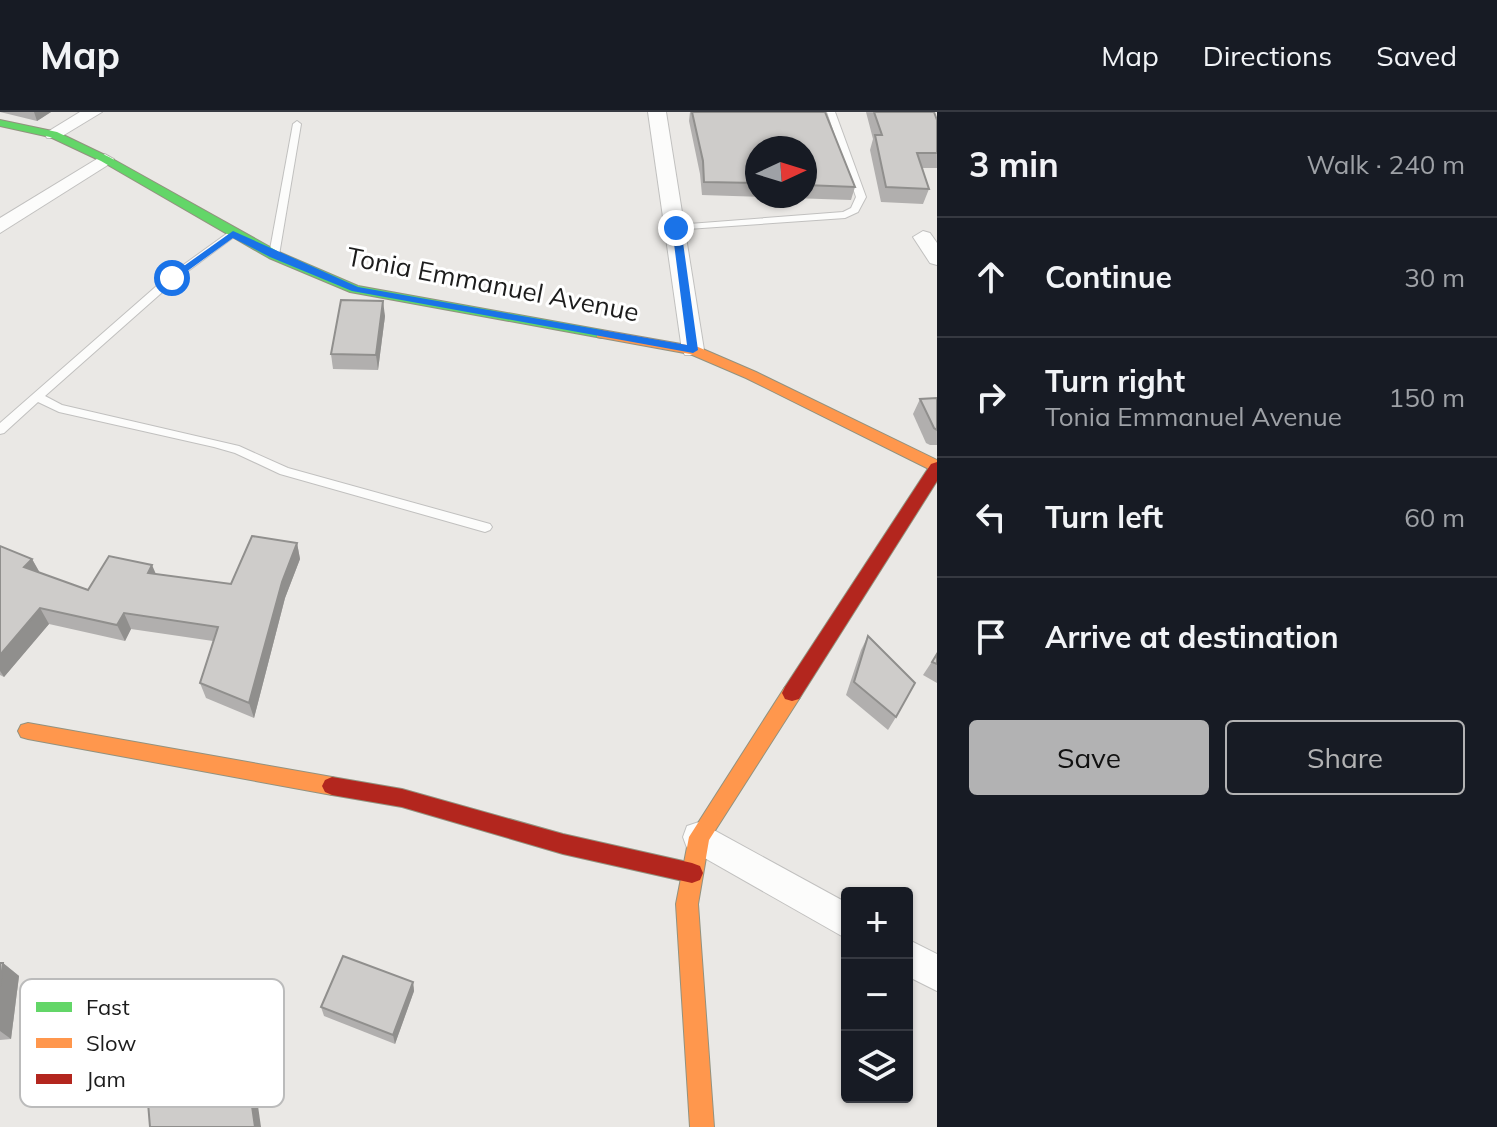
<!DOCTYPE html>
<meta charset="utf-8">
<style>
body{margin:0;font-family:Mulish,sans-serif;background:#242831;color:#f1f3f6}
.controls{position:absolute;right:24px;bottom:24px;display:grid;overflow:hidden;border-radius:8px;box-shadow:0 2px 6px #0004}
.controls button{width:72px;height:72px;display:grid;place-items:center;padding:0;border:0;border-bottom:2px solid #363941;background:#171b24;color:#f1f3f6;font:40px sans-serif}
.compass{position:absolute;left:745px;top:24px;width:72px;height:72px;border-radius:50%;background:#171b24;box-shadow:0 2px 6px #0004;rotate:86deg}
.stop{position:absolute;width:24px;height:24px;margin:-18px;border:6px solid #1a73e8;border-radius:50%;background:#fff}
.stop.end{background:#1a73e8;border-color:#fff;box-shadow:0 2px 8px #0008}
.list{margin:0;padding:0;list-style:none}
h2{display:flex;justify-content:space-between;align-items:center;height:104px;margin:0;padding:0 32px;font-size:34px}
h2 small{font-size:26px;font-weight:400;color:#9ea1a6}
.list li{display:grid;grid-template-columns:52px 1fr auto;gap:24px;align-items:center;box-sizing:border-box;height:120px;padding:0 32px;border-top:2px solid #363941}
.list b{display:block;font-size:30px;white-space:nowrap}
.list p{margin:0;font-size:26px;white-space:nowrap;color:#9ea1a6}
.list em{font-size:26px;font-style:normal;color:#9ea1a6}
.actions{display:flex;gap:16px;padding:24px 32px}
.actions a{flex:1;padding:18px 0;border:2px solid #b2b2b3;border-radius:8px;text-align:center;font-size:28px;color:#b2b2b3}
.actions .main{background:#b2b2b3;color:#111}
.icon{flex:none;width:44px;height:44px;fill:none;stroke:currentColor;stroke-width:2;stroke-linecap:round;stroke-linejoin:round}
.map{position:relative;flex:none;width:937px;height:1015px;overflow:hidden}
header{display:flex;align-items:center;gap:48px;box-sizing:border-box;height:112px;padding:0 40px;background:#171b24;border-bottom:2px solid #363941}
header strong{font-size:38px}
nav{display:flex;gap:44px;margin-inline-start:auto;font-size:28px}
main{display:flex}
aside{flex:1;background:#171b24}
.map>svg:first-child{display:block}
</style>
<header>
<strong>Map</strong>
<nav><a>Map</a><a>Directions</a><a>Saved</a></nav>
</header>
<main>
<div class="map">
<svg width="937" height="1015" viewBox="0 0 937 1015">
<rect width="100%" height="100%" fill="#eae8e5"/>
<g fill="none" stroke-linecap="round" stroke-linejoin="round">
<defs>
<g id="lane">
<polygon points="827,0 835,0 866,85 858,100 845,106 673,118 671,116 676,113 843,100 851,96 856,85"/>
<polygon points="297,9 301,12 279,143 274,146 269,143 293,12"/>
<polygon points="229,120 238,122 176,168 45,284 62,293 239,334 288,356 490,412 492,415 490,418 485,420 280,362 235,341 214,335 59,300 38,290 4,321 0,322 0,311 168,164"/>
</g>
<g id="street">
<polygon points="80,0 102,0 59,26 47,26 44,22"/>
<polygon points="648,0 666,0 704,238 701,243 685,243 682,238"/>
<polygon points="105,42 114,47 111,51 0,121 0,106"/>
<polygon points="923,119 930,121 937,131 937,153 930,151 913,125"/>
<polygon points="699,710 847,791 847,827 687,736 683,725 687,714"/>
<polygon points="907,827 937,842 937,879 907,864"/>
</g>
<polygon id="fast" points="0,8 57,20 109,45 279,140 358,174 602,218 609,222 602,226 350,180 269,146 101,49 50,25 0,14"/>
<g id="slow">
<polygon points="602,218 698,235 756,260 937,348 937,361 746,266 690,242 597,225 597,219"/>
<polygon points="792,573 799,575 802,581 799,587 709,728 698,792 714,1015 690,1015 676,792 689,725 785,575"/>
<polygon points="28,611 332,665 339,668 342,674 339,680 332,683 28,627 21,625 18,619 21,613"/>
</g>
<g id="jam">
<polygon points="937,350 937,369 799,587 792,589 785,587 782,581 785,575 931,352"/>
<polygon points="332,665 402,677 563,722 692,751 700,754 703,761 700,768 692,771 563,742 402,695 332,683 325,680 322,674 325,668"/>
</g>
</defs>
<use href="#lane" stroke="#c1c0bf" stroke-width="2"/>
<use href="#street" stroke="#c1c0bf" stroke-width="2"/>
<use href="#fast" stroke="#92927f" stroke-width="2"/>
<use href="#slow" stroke="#92927f" stroke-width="2"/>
<use href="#jam" stroke="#92927f" stroke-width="2"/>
<use href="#lane" fill="#fcfcfb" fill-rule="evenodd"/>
<use href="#street" fill="#fcfcfb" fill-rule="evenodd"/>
<use href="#fast" fill="#63d668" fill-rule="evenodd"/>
<use href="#slow" fill="#ff974d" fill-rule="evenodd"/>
<use href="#jam" fill="#b3261e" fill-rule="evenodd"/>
</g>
<g fill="#b1afae" fill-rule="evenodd">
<polygon points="0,0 51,0 37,9"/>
<path d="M690,0H825L855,75L851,88L702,83L700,62L689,9ZM757,36H805V84H757Z"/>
<polygon points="866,0 934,0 937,8 937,56 922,56 929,77 923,92 881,90 870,38 873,27"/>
<polygon points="385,204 378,258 333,257 331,242"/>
<polygon points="937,286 937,333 930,333 926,331 913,302 920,287"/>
<polygon points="297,431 300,447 285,486 254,606 206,586 200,571 213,529 131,517 125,529 49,512 4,565 0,563 0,434 32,447 40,461 88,478 156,462 231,472"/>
<polygon points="868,524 896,605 888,618 846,583 861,538"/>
<polygon points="937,542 937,571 923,563"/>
<polygon points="0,851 3,851 19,864 11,927 0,928"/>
<polygon points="413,870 414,879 395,932 324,904 321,895"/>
</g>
<g fill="#908f8d">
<polygon points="34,0 51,0 37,9"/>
<polygon points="383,189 385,204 378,258 376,243"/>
<polygon points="297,431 300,447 285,486 254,606 249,591 282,470"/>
<polygon points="32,447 41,463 24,455"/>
<polygon points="152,453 159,469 148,461"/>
<polygon points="40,496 49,512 4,565 0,559 0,543"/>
<polygon points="124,501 131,517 125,529 117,513"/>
<polygon points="3,851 19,864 11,927 0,919 0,874"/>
<polygon points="413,870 414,879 395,932 393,923"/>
<polygon points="237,890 245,903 261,1015 255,1015"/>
</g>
<g fill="#ceccca" stroke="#908f8d" stroke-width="2">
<polygon points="692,0 825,0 855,75 805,73 805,36 757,36 757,71 704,70 703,49"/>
<polygon points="874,0 934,0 937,8 937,41 917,41 929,77 886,75 875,23 882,23"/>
<polygon points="341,188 383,189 376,243 331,242"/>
<polygon points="937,286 937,318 934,316 920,287"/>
<polygon points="252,424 297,431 282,470 249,591 200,571 218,515 124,501 117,513 40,496 0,543 0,434 32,447 24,455 88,478 109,444 152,453 148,461 231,472"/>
<polygon points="868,524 915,571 896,605 854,570"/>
<polygon points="937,542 937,552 932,550"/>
<polygon points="343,844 413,870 393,923 321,895"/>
<polygon points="0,851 3,851 0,874"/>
<polygon points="237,890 255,1015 150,1015 142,918"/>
</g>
<polygon fill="#1a73e8" points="676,113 681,116 698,238 693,241 352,179 270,145 233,126 175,168 167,166 233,119 358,175 687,233 672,116"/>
<g text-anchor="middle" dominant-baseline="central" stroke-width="6" stroke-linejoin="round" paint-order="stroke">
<g font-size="26" fill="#1c1c1c" stroke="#fff">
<text transform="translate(493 172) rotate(11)">Tonia Emmanuel Avenue</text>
</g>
</g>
<rect x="20" y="867" width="264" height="128" rx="12" fill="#fff" stroke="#bbb" stroke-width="2"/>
<rect x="36" y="890" width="36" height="10" fill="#63d668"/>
<rect x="36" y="926" width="36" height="10" fill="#ff974d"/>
<rect x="36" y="962" width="36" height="10" fill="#b3261e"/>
<g font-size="22" fill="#1c1c1c">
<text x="86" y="903">Fast</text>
<text x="86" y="939">Slow</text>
<text x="86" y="975">Jam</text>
</g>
</svg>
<div class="controls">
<button>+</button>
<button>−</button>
<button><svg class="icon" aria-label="layers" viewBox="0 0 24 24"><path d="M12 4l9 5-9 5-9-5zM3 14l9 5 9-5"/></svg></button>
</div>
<svg class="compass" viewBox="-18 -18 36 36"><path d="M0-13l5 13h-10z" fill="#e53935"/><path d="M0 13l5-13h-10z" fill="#9ea1a6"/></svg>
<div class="stop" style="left:172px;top:166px"></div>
<div class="stop end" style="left:676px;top:116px"></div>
</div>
<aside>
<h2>3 min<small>Walk · 240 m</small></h2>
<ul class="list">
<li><svg class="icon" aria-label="ahead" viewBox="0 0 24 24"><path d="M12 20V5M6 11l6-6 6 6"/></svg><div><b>Continue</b></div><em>30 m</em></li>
<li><svg class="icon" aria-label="right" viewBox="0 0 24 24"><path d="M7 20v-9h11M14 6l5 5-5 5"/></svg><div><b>Turn right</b><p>Tonia Emmanuel Avenue</p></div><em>150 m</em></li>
<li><svg class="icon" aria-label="left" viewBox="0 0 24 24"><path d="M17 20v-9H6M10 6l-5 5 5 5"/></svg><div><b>Turn left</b></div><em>60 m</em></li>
<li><svg class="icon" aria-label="arrive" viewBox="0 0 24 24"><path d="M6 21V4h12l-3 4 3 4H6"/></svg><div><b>Arrive at destination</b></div></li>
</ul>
<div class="actions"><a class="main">Save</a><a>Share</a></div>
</aside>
</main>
